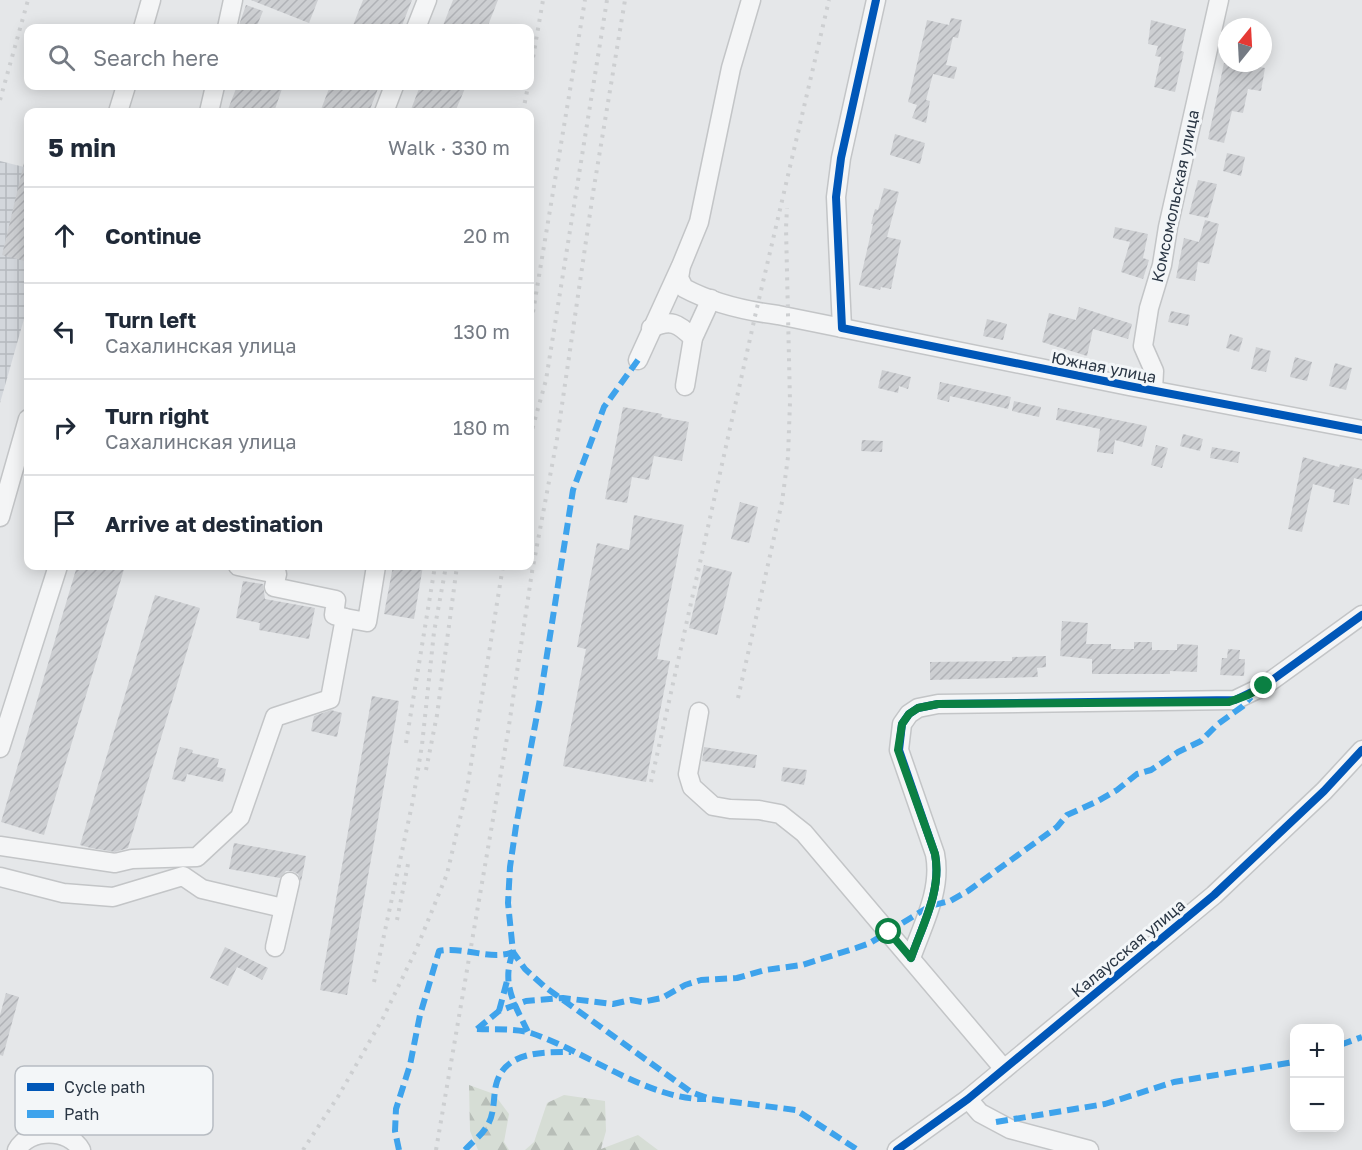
<!DOCTYPE html>
<meta charset="utf-8">
<style>
body{margin:0;font-family:"Golos Text",sans-serif;background:#f2f2f3;color:#1f2937}
.controls{position:absolute;right:18px;bottom:18px;display:grid;overflow:hidden;border-radius:12px;box-shadow:0 3px 15px #0003}
.controls button{width:54px;height:54px;display:grid;place-items:center;padding:0;border:0;border-bottom:2px solid #e0e1e3;background:#fff;color:#1f2937;font:30px sans-serif}
.compass{position:absolute;left:1218px;top:18px;width:54px;height:54px;border-radius:50%;background:#fff;box-shadow:0 3px 15px #0003;rotate:18deg}
.stop{position:absolute;width:18px;height:18px;margin:-14px;border:4px solid #0b8043;border-radius:50%;background:#fff}
.stop.end{background:#0b8043;border-color:#fff;box-shadow:0 2px 6px #0008}
.list{margin:0;padding:0;list-style:none}
h2{display:flex;justify-content:space-between;align-items:center;height:78px;margin:0;padding:0 24px;font-size:26px}
h2 small{font-size:20px;font-weight:400;color:#747a83}
.list li{display:grid;grid-template-columns:39px 1fr auto;gap:18px;align-items:center;box-sizing:border-box;height:96px;padding:0 24px;border-top:2px solid #e0e1e3}
.list b{display:block;font-size:22px;white-space:nowrap}
.list p{margin:0;font-size:20px;white-space:nowrap;color:#747a83}
.list em{font-size:20px;font-style:normal;color:#747a83}
.icon{flex:none;width:33px;height:33px;fill:none;stroke:currentColor;stroke-width:2;stroke-linecap:round;stroke-linejoin:round}
.map{position:relative;flex:none;width:1362px;height:1150px;overflow:hidden}
.search{position:absolute;background:#fff;box-shadow:0 3px 15px #0003;left:24px;top:24px;width:510px;height:66px;display:flex;align-items:center;gap:15px;box-sizing:border-box;padding:0 21px;border-radius:12px;color:#747a83;font-size:22px}
.panel{position:absolute;background:#fff;box-shadow:0 3px 15px #0003;left:24px;top:108px;width:510px;height:462px;border-radius:12px}
.map>svg:first-child{display:block}
</style>
<div class="map">
<svg width="1362" height="1150" viewBox="0 0 1362 1150">
<defs>
<pattern id="industrial-grid" width="8" height="8" patternUnits="userSpaceOnUse" patternTransform="scale(1.5)"><rect width="8" height="8" fill="#d3d7dc"/><path d="M0 4h8M4 0v8" fill="none" stroke="#b5b9be"/></pattern>
<pattern id="forest-firs" width="22" height="20" patternUnits="userSpaceOnUse" patternTransform="scale(1.5)"><rect width="22" height="20" fill="#d6ddd5"/><path d="M5 1l3.5 6h-7zM16 11l3.5 6h-7z" fill="#b8beb8"/></pattern>
<pattern id="building-hatch" width="6" height="6" patternUnits="userSpaceOnUse" patternTransform="scale(1.5)"><rect width="6" height="6" fill="#cdcfd2"/><path d="M-1 1l2-2M0 6l6-6M5 7l2-2" fill="none" stroke="#b0b2b6"/></pattern>
</defs>
<rect width="100%" height="100%" fill="#e5e7e9"/>
<polygon fill="url(#industrial-grid)" points="0,161 28,168 28,305 0,403"/>
<g fill="url(#forest-firs)">
<polygon points="469,1085 494,1094 509,1114 504,1142 509,1150 478,1150 470,1131"/>
<polygon points="564,1095 605,1101 606,1131 601,1149 638,1135 658,1150 525,1150 534,1142 547,1103"/>
</g>
<g fill="url(#building-hatch)">
<polygon points="251,0 318,0 309,23"/>
<polygon points="363,0 412,0 401,28 352,28"/>
<polygon points="453,0 498,0 487,28 442,28"/>
<polygon points="246,5 263,11 256,28 238,28"/>
<polygon points="951,18 962,20 958,38 953,37 946,65 957,67 954,79 933,74 926,100 930,101 926,123 912,118 917,105 908,102 924,34 927,20 949,25"/>
<polygon points="1151,20 1186,29 1181,51 1184,52 1175,92 1154,87 1161,57 1155,56 1158,46 1148,44"/>
<polygon points="1224,63 1239,63 1265,68 1261,91 1248,89 1243,113 1232,111 1224,143 1208,139"/>
<polygon points="237,86 283,86 274,112 227,112"/>
<polygon points="330,86 379,86 369,112 320,112"/>
<polygon points="420,86 466,86 455,112 410,112"/>
<polygon points="895,134 925,143 920,164 890,155"/>
<polygon points="1227,153 1245,157 1241,176 1223,171"/>
<polygon points="24,163 28,163 28,262 2,255"/>
<polygon points="1198,180 1217,184 1208,218 1189,214"/>
<polygon points="884,188 899,192 887,237 901,240 891,289 881,287 880,290 859,285 873,224 871,224 875,209 878,210"/>
<polygon points="1205,220 1219,224 1209,264 1198,262 1195,281 1176,278 1184,238 1199,242"/>
<polygon points="1115,227 1148,234 1143,258 1149,260 1143,279 1121,272 1130,242 1113,238"/>
<polygon points="1079,307 1132,324 1128,339 1093,329 1087,356 1042,342 1049,313 1076,320"/>
<polygon points="1171,311 1190,315 1188,326 1168,322"/>
<polygon points="987,319 1007,324 1003,340 983,336"/>
<polygon points="1230,334 1243,338 1239,352 1226,348"/>
<polygon points="1256,347 1271,351 1266,372 1251,369"/>
<polygon points="1295,357 1312,362 1307,381 1290,377"/>
<polygon points="1335,363 1352,368 1346,390 1329,386"/>
<polygon points="882,370 911,377 908,389 899,386 898,393 878,388"/>
<polygon points="940,382 1011,397 1008,409 950,396 949,402 937,399"/>
<polygon points="1014,401 1041,407 1039,417 1012,411"/>
<polygon points="623,407 662,414 661,417 689,422 682,461 654,456 649,480 632,477 627,503 605,499"/>
<polygon points="1058,408 1147,426 1142,447 1115,440 1113,454 1097,452 1100,429 1056,420"/>
<polygon points="1183,434 1203,439 1200,451 1180,446"/>
<polygon points="862,440 883,441 882,452 861,451"/>
<polygon points="1156,445 1168,448 1162,468 1151,465"/>
<polygon points="1212,447 1240,452 1238,463 1210,458"/>
<polygon points="1303,457 1339,467 1340,464 1362,469 1362,480 1354,478 1349,505 1333,502 1335,490 1313,484 1302,532 1288,529"/>
<polygon points="740,502 758,507 749,543 731,539"/>
<polygon points="634,515 684,525 657,659 670,661 646,782 563,766 586,649 577,647 597,543 629,550"/>
<polygon points="704,565 732,572 717,635 689,628"/>
<polygon points="77,566 125,566 44,835 1,822"/>
<polygon points="393,566 423,566 414,619 384,614"/>
<polygon points="243,581 263,584 265,599 315,608 309,639 259,630 260,623 236,618"/>
<polygon points="155,595 200,608 128,848 115,852 91,848 80,845"/>
<polygon points="1062,621 1088,623 1086,644 1111,644 1111,649 1134,649 1134,642 1152,642 1152,650 1177,650 1177,644 1198,645 1197,672 1170,671 1170,674 1092,674 1092,659 1060,656"/>
<polygon points="1228,649 1240,650 1239,659 1245,659 1244,676 1220,675 1222,658 1227,658"/>
<polygon points="1046,656 1046,667 1037,668 1038,677 930,680 930,662 1012,661 1012,657"/>
<polygon points="372,696 399,701 347,995 320,990"/>
<polygon points="331,710 342,713 337,737 311,731 314,716"/>
<polygon points="180,747 193,750 192,753 219,759 217,767 226,769 223,782 187,774 185,782 172,779"/>
<polygon points="704,747 757,755 755,768 702,761"/>
<polygon points="783,767 807,770 804,785 781,781"/>
<polygon points="234,843 306,856 301,882 298,874 292,871 286,871 280,878 229,869"/>
<polygon points="225,947 268,968 262,980 237,967 228,986 210,978"/>
<polygon points="6,993 19,997 3,1056 0,1055 0,1015"/>
</g>
<g fill="none" stroke-linecap="round" stroke-linejoin="round">
<defs>
<g id="minor">
<path d="M751,0L731,68L699,222L681,266L679,278L684,288C712,303 746,311 778,315L1129,386L1362,430"/>
<polyline points="143,28 151,0"/>
<polyline points="227,28 233,0"/>
<polyline points="416,28 427,0"/>
<polyline points="118,112 126,86"/>
<polyline points="209,112 215,86"/>
<polyline points="384,112 394,86"/>
<path d="M651,328C671,319 678,323 693,338"/>
<polyline points="842,328 836,197 841,158 876,0"/>
<polyline points="638,360 680,268"/>
<polyline points="685,386 693,338 711,299"/>
<polyline points="1153,390 1154,371 1143,346 1149,308 1162,265 1168,227 1219,0"/>
<polyline points="0,517 28,419"/>
<polyline points="238,566 277,574 274,587 336,600 334,615 345,618"/>
<polyline points="699,712 688,774 692,787 713,806 730,809 759,810 780,814 804,833 1004,1069"/>
<polyline points="0,748 58,566"/>
<polyline points="0,846 115,863 132,859 197,857 240,817 275,717 330,699 345,618 367,622 376,566"/>
<polyline points="0,877 63,893 113,897 183,876 202,889 283,908"/>
<polyline points="275,947 290,882"/>
<path d="M911,958C923,924 942,890 935,854L899,750L902,724L909,714L918,708L938,704L1235,700L1264,686L1362,615"/>
<polyline points="968,1099 980,1113 1010,1129 1089,1150"/>
<path d="M17,1150C29,1128 69,1128 81,1150"/>
<polyline points="897,1150 968,1099 1214,895 1324,791 1362,750"/>
</g>
</defs>
<use href="#minor" stroke="#c3c5c7" stroke-width="21"/>
<use href="#minor" stroke="#f4f5f6" stroke-width="18"/>
<g stroke="#cdcfd1" stroke-width="4" stroke-dasharray="3 6" stroke-linecap="butt">
<polyline points="530,75 543,0"/>
<polyline points="0,100 28,0"/>
<polyline points="523,112 528,86"/>
<polyline points="530,330 585,0"/>
<polyline points="530,437 546,380 607,0"/>
<polyline points="738,698 782,502 788,457 790,402 786,228 787,208"/>
<polyline points="406,743 435,566"/>
<polyline points="426,770 437,715 457,566"/>
<polyline points="651,782 756,312 829,0"/>
<polyline points="397,920 408,864"/>
<polyline points="374,982 413,800 422,745 434,632 446,566"/>
<polyline points="303,1150 339,1095 383,1018 416,950 447,874 467,789 503,566"/>
<polyline points="436,1150 508,732 532,572 557,439 593,193 625,0"/>
</g>
<g stroke="#3ea3ec" stroke-width="6" stroke-dasharray="12 6" stroke-linecap="butt">
<polyline points="638,360 604,407 573,490 540,699 516,826 510,867 508,903 513,952 525,969 545,987 691,1092 710,1099 796,1110 858,1150"/>
<path d="M513,952C501,984 514,1003 528,1032"/>
<polyline points="499,1011 507,981"/>
<polyline points="477,1029 499,1011 526,1001 563,998 613,1004 631,1000 642,1002 662,998 685,985 701,980 737,978 765,970 802,965 856,948 870,943 930,906 950,901 968,891 1057,827 1067,815 1096,802 1117,790 1137,774 1151,770 1178,752 1201,741 1218,724 1243,706 1251,697"/>
<path d="M477,1029C494,1030 515,1028 531,1033C585,1051 651,1101 706,1099"/>
<polyline points="1340,1045 1362,1037"/>
<polyline points="996,1122 1105,1104 1174,1082 1294,1062"/>
<path d="M399,1150L395,1131L396,1109L410,1065L420,1015L439,951C464,946 491,961 513,952"/>
<path d="M465,1150C472,1142 482,1135 487,1126C495,1114 493,1098 496,1085C504,1051 543,1052 571,1052"/>
</g>
<defs>
<g id="cycleway">
<polyline points="876,0 841,158 836,197 842,328 1129,386 1362,430"/>
<path d="M911,958C923,924 942,890 935,854L899,750L902,724L909,714L918,708L938,704L1235,700L1264,686L1362,615"/>
<polyline points="897,1150 968,1099 1214,895 1324,791 1362,750"/>
</g>
</defs>
<use href="#cycleway" stroke="#f3f6f8" stroke-width="11"/>
<use href="#cycleway" stroke="#0057b8" stroke-width="8"/>
</g>
<g fill="none" stroke-linecap="round" stroke-linejoin="round">
<path stroke="#0b8043" stroke-width="8" d="M889,932L911,958C923,924 942,890 935,854L898,750L902,724L909,714L918,708L938,704L1229,702L1248,695L1264,686"/>
</g>
<g text-anchor="middle" dominant-baseline="central" stroke-width="6" stroke-linejoin="round" paint-order="stroke">
<g font-size="16" fill="#2a3644" stroke="#f3f6f8">
<text transform="translate(1175 196) rotate(-78)">Комсомольская улица</text>
<text transform="translate(1104 367) rotate(11)">Южная улица</text>
<text transform="translate(1128 948) rotate(-40)">Калаусская улица</text>
</g>
</g>
<rect x="15" y="1066" width="198" height="69" rx="9" fill="#f3f6f8" stroke="#b7bcc2" stroke-width="1.5"/>
<rect x="27" y="1083" width="27" height="8" fill="#0057b8"/>
<rect x="27" y="1110" width="27" height="8" fill="#3ea3ec"/>
<g font-size="16" fill="#2a3644">
<text x="64" y="1093">Cycle path</text>
<text x="64" y="1120">Path</text>
</g>
</svg>
<div class="controls">
<button>+</button>
<button>−</button>
</div>
<svg class="compass" viewBox="-18 -18 36 36"><path d="M0-13l5 13h-10z" fill="#e53935"/><path d="M0 13l5-13h-10z" fill="#747a83"/></svg>
<div class="stop" style="left:889px;top:932px"></div>
<div class="stop end" style="left:1264px;top:686px"></div>
<div class="search"><svg class="icon" aria-label="search" viewBox="0 0 24 24"><circle cx="10" cy="10" r="6"/><path d="M15 15l6 6"/></svg>Search here</div>
<section class="panel">
<h2>5 min<small>Walk · 330 m</small></h2>
<ul class="list">
<li><svg class="icon" aria-label="ahead" viewBox="0 0 24 24"><path d="M12 20V5M6 11l6-6 6 6"/></svg><div><b>Continue</b></div><em>20 m</em></li>
<li><svg class="icon" aria-label="left" viewBox="0 0 24 24"><path d="M17 20v-9H6M10 6l-5 5 5 5"/></svg><div><b>Turn left</b><p>Сахалинская улица</p></div><em>130 m</em></li>
<li><svg class="icon" aria-label="right" viewBox="0 0 24 24"><path d="M7 20v-9h11M14 6l5 5-5 5"/></svg><div><b>Turn right</b><p>Сахалинская улица</p></div><em>180 m</em></li>
<li><svg class="icon" aria-label="arrive" viewBox="0 0 24 24"><path d="M6 21V4h12l-3 4 3 4H6"/></svg><div><b>Arrive at destination</b></div></li>
</ul>
</section>
</div>
